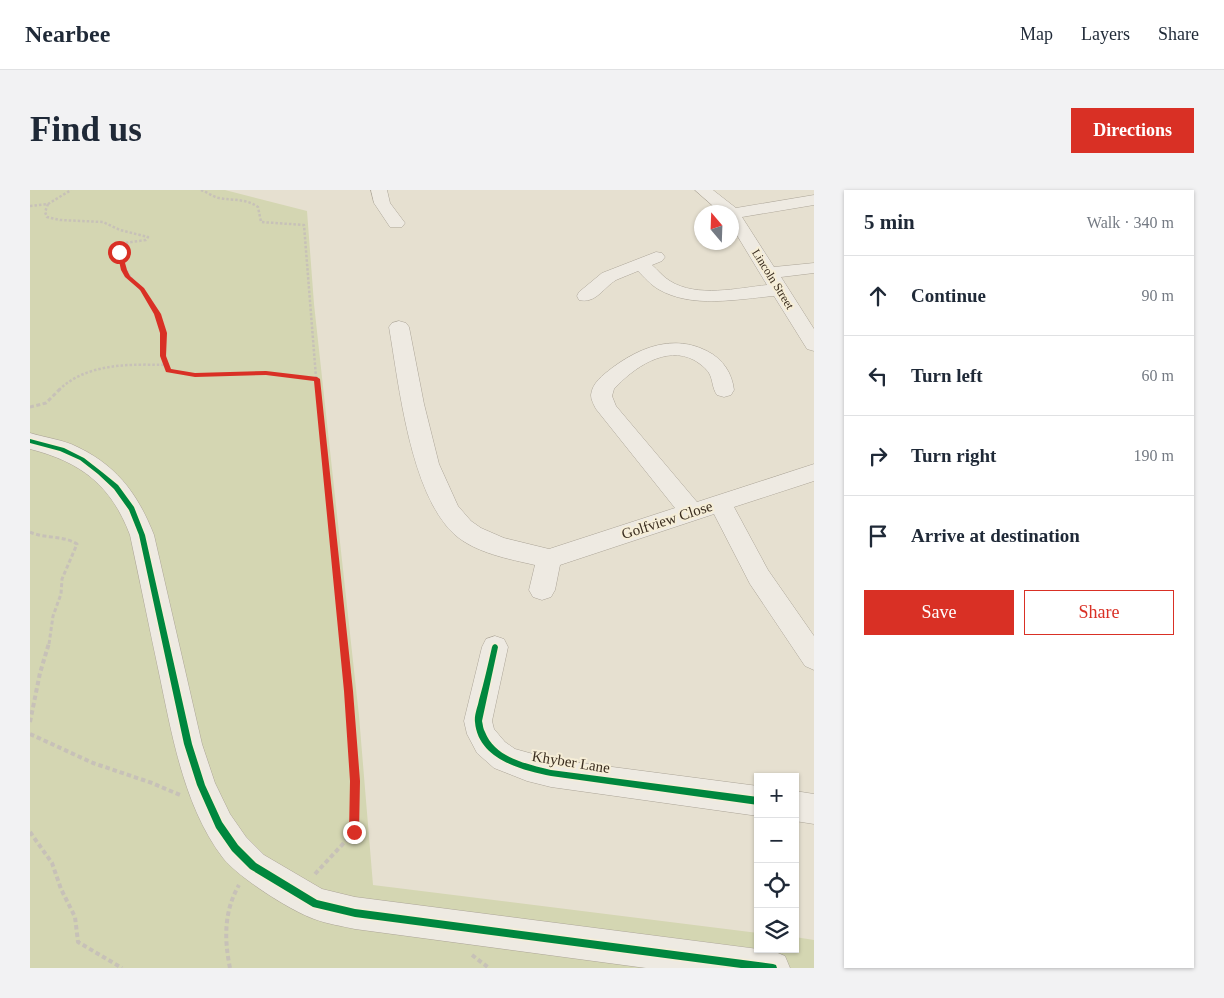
<!DOCTYPE html>
<meta charset="utf-8">
<style>
body{margin:0;font-family:Georgia,serif;background:#f2f2f3;color:#1f2937}
.controls{position:absolute;right:15px;bottom:15px;display:grid;overflow:hidden;border-radius:0px;box-shadow:0 1px 4px #0004}
.controls button{width:45px;height:45px;display:grid;place-items:center;padding:0;border:0;border-bottom:1px solid #e0e1e3;background:#fff;color:#1f2937;font:25px sans-serif}
.compass{position:absolute;left:664px;top:15px;width:45px;height:45px;border-radius:50%;background:#fff;box-shadow:0 1px 4px #0004;rotate:341deg}
.stop{position:absolute;width:15px;height:15px;margin:-11px;border:4px solid #d93025;border-radius:50%;background:#fff}
.stop.end{background:#d93025;border-color:#fff;box-shadow:0 1px 5px #0008}
.list{margin:0;padding:0;list-style:none}
h2{display:flex;justify-content:space-between;align-items:center;height:65px;margin:0;padding:0 20px;font-size:21px}
h2 small{font-size:16px;font-weight:400;color:#747a83}
.list li{display:grid;grid-template-columns:32px 1fr auto;gap:15px;align-items:center;box-sizing:border-box;height:80px;padding:0 20px;border-top:1px solid #e0e1e3}
.list b{display:block;font-size:19px;white-space:nowrap}
.list em{font-size:16px;font-style:normal;color:#747a83}
.actions{display:flex;gap:10px;padding:15px 20px}
.actions a{flex:1;padding:11px 0;border:1px solid #d93025;border-radius:0px;text-align:center;font-size:18px;color:#d93025}
.actions .main{background:#d93025;color:#fff}
.icon{flex:none;width:28px;height:28px;fill:none;stroke:currentColor;stroke-width:2;stroke-linecap:round;stroke-linejoin:round}
.map{position:relative;flex:none;width:784px;height:778px;overflow:hidden;border-radius:0px}
header{display:flex;align-items:center;gap:30px;box-sizing:border-box;height:70px;padding:0 25px;background:#fff;border-bottom:1px solid #e0e1e3}
header strong{font-size:24px}
nav{display:flex;gap:28px;margin-inline-start:auto;font-size:18px}
.intro{display:flex;align-items:center;justify-content:space-between;box-sizing:border-box;height:120px;padding:0 30px}
h1{margin:0;font-size:35px}
.button{padding:12px 22px;border-radius:0px;background:#d93025;color:#fff;font-size:18px;font-weight:700}
main{display:flex;gap:30px;padding:0 30px}
aside{flex:1;background:#fff;border-radius:0px;box-shadow:0 1px 4px #0004}
.map>svg:first-child{display:block}
</style>
<header>
<strong>Nearbee</strong>
<nav><a>Map</a><a>Layers</a><a>Share</a></nav>
</header>
<div class="intro"><h1>Find us</h1><a class="button">Directions</a></div>
<main>
<div class="map">
<svg width="784" height="778" viewBox="0 0 784 778">
<rect width="100%" height="100%" fill="#e6e0d0"/>
<polygon fill="#d4d6b2" points="0,0 195,0 277,21 284,114 329,526 343,695 728,743 728,759 765,759 765,747 784,750 784,778 0,778"/>
<g fill="none" stroke-linecap="round" stroke-linejoin="round">
<defs>
<g id="minor">
<polygon points="341,0 357,0 360,13 375,33 372,37 360,37 344,13"/>
<path d="M665,0H683L706,18L784,5V15L712,27L744,77L784,73V83L751,87L784,139V161L777,159L744,106C707,109 662,119 628,99C621,95 614,87 608,81C601,84 593,87 586,90C573,98 566,114 549,110L547,106L549,102L572,83L626,62L632,63L635,67L632,71L622,75C628,80 633,87 640,91C667,108 708,98 737,95L702,37V22H690Z"/>
<path d="M369,131L376,133L379,137L394,214L409,274L428,316L441,331L451,338L474,348L519,359L645,318L566,219C564,215 561,210 561,205C562,193 573,185 582,178C610,157 644,144 677,161C693,169 702,183 704,200L701,205L694,207L687,205C682,198 683,190 679,183C676,178 669,173 664,170C636,155 603,178 584,199L582,206L586,216L667,312L784,274V291L704,317L738,380L784,446V480L775,476L720,394L684,324L530,375L525,400L521,407L512,410L503,407L499,400L505,375C479,369 445,363 424,344C380,303 369,195 359,137L362,133Z"/>
<path d="M0,243C13,247 28,249 41,254C85,273 107,302 124,345L172,554L185,593L200,624L216,647L234,665L292,699L325,707L743,761L755,766L760,778H616L325,739C312,736 297,734 284,729C261,721 209,688 193,668C154,617 142,545 129,483C119,437 110,391 100,345C81,295 51,272 0,259Z"/>
<polygon points="465,446 474,449 478,457 462,531 464,539 475,552 485,559 521,569 728,596 728,626 521,597 497,591 464,578 447,563 437,544 434,531 452,457 456,449"/>
<polygon points="765,601 784,604 784,634 765,631"/>
</g>
</defs>
<use href="#minor" stroke="#aca598" stroke-width="1"/>
<g stroke="#c7c1b8" stroke-width="2.5" stroke-dasharray="2.5 2" stroke-linecap="butt">
<path d="M171,0C177,2 183,7 189,8C204,11 215,8 228,17L231,32L274,35L287,200"/>
<path d="M18,14L15,22L17,27L30,30L73,32L90,40L118,47L116,50L94,53L89,56C91,87 114,97 127,123C136,140 131,162 139,180L165,185L236,183L287,189"/>
<polyline points="0,16 18,14 41,0"/>
<path d="M29,200C56,173 101,174 136,175"/>
</g>
<g stroke="#c7c1b8" stroke-width="3" stroke-dasharray="4 2.5" stroke-linecap="butt">
<polyline points="287,199 314,454"/>
<polyline points="0,217 16,213 30,199"/>
<path d="M0,342C15,349 33,345 47,354L32,389L31,404L23,426L19,454"/>
</g>
<g stroke="#c7c1b8" stroke-width="4" stroke-dasharray="4.5 3" stroke-linecap="butt">
<polyline points="0,532 10,483 19,453"/>
<polyline points="0,544 63,573 122,593 150,605"/>
<polyline points="0,642 22,673 31,699 45,727 48,752 92,778"/>
<polyline points="285,684 324,642 323,558 314,453"/>
<polyline points="442,765 459,778"/>
<path d="M200,778C194,749 194,721 209,695"/>
</g>
<use href="#minor" fill="#eeeae2" fill-rule="evenodd"/>
<defs>
<g id="cycleway">
<polygon points="0,249 34,258 54,268 72,282 88,295 104,317 115,345 162,554 175,595 192,632 208,655 226,673 287,710 325,719 743,774 746,775 747,778 711,778 325,727 283,717 220,679 202,661 186,638 167,595 154,554 109,345 99,320 84,299 68,284 50,270 30,261 0,253"/>
<path d="M465,454L467,455L468,457L452,531C453,535 453,539 455,542C465,568 497,574 521,580L728,607V615L521,586C491,580 448,569 445,532C444,525 448,516 449,510C454,492 458,475 462,457L463,455Z"/>
</g>
</defs>
<use href="#cycleway" stroke="#f6eed7" stroke-width="3"/>
<use href="#cycleway" fill="#00873e" fill-rule="evenodd"/>
</g>
<polygon fill="#d93025" points="89,60 92,62 97,80 100,86 114,98 131,124 137,143 136,166 141,179 165,183 236,181 287,187 290,189 323,501 330,591 329,642 324,647 319,642 320,591 314,501 284,191 236,185 165,187 136,182 130,166 130,143 124,124 110,100 95,87 91,80 87,62"/>
<g text-anchor="middle" dominant-baseline="central" stroke-width="4" stroke-linejoin="round" paint-order="stroke">
<g font-size="12" fill="#3b2e20" stroke="#f6eed7">
<text transform="translate(743 89) rotate(58)">Lincoln Street</text>
</g>
<g font-size="15" fill="#3b2e20" stroke="#f6eed7">
<text transform="translate(637 330) rotate(-18)">Golfview Close</text>
<text transform="translate(541 572) rotate(9)">Khyber Lane</text>
</g>
</g>
</svg>
<div class="controls">
<button>+</button>
<button>−</button>
<button><svg class="icon" aria-label="locate" viewBox="0 0 24 24"><circle cx="12" cy="12" r="6"/><path d="M12 2v4M12 18v4M2 12h4M18 12h4"/></svg></button>
<button><svg class="icon" aria-label="layers" viewBox="0 0 24 24"><path d="M12 4l9 5-9 5-9-5zM3 14l9 5 9-5"/></svg></button>
</div>
<svg class="compass" viewBox="-18 -18 36 36"><path d="M0-13l5 13h-10z" fill="#e53935"/><path d="M0 13l5-13h-10z" fill="#747a83"/></svg>
<div class="stop" style="left:89px;top:62px"></div>
<div class="stop end" style="left:324px;top:642px"></div>
</div>
<aside>
<h2>5 min<small>Walk · 340 m</small></h2>
<ul class="list">
<li><svg class="icon" aria-label="ahead" viewBox="0 0 24 24"><path d="M12 20V5M6 11l6-6 6 6"/></svg><div><b>Continue</b></div><em>90 m</em></li>
<li><svg class="icon" aria-label="left" viewBox="0 0 24 24"><path d="M17 20v-9H6M10 6l-5 5 5 5"/></svg><div><b>Turn left</b></div><em>60 m</em></li>
<li><svg class="icon" aria-label="right" viewBox="0 0 24 24"><path d="M7 20v-9h11M14 6l5 5-5 5"/></svg><div><b>Turn right</b></div><em>190 m</em></li>
<li><svg class="icon" aria-label="arrive" viewBox="0 0 24 24"><path d="M6 21V4h12l-3 4 3 4H6"/></svg><div><b>Arrive at destination</b></div></li>
</ul>
<div class="actions"><a class="main">Save</a><a>Share</a></div>
</aside>
</main>
